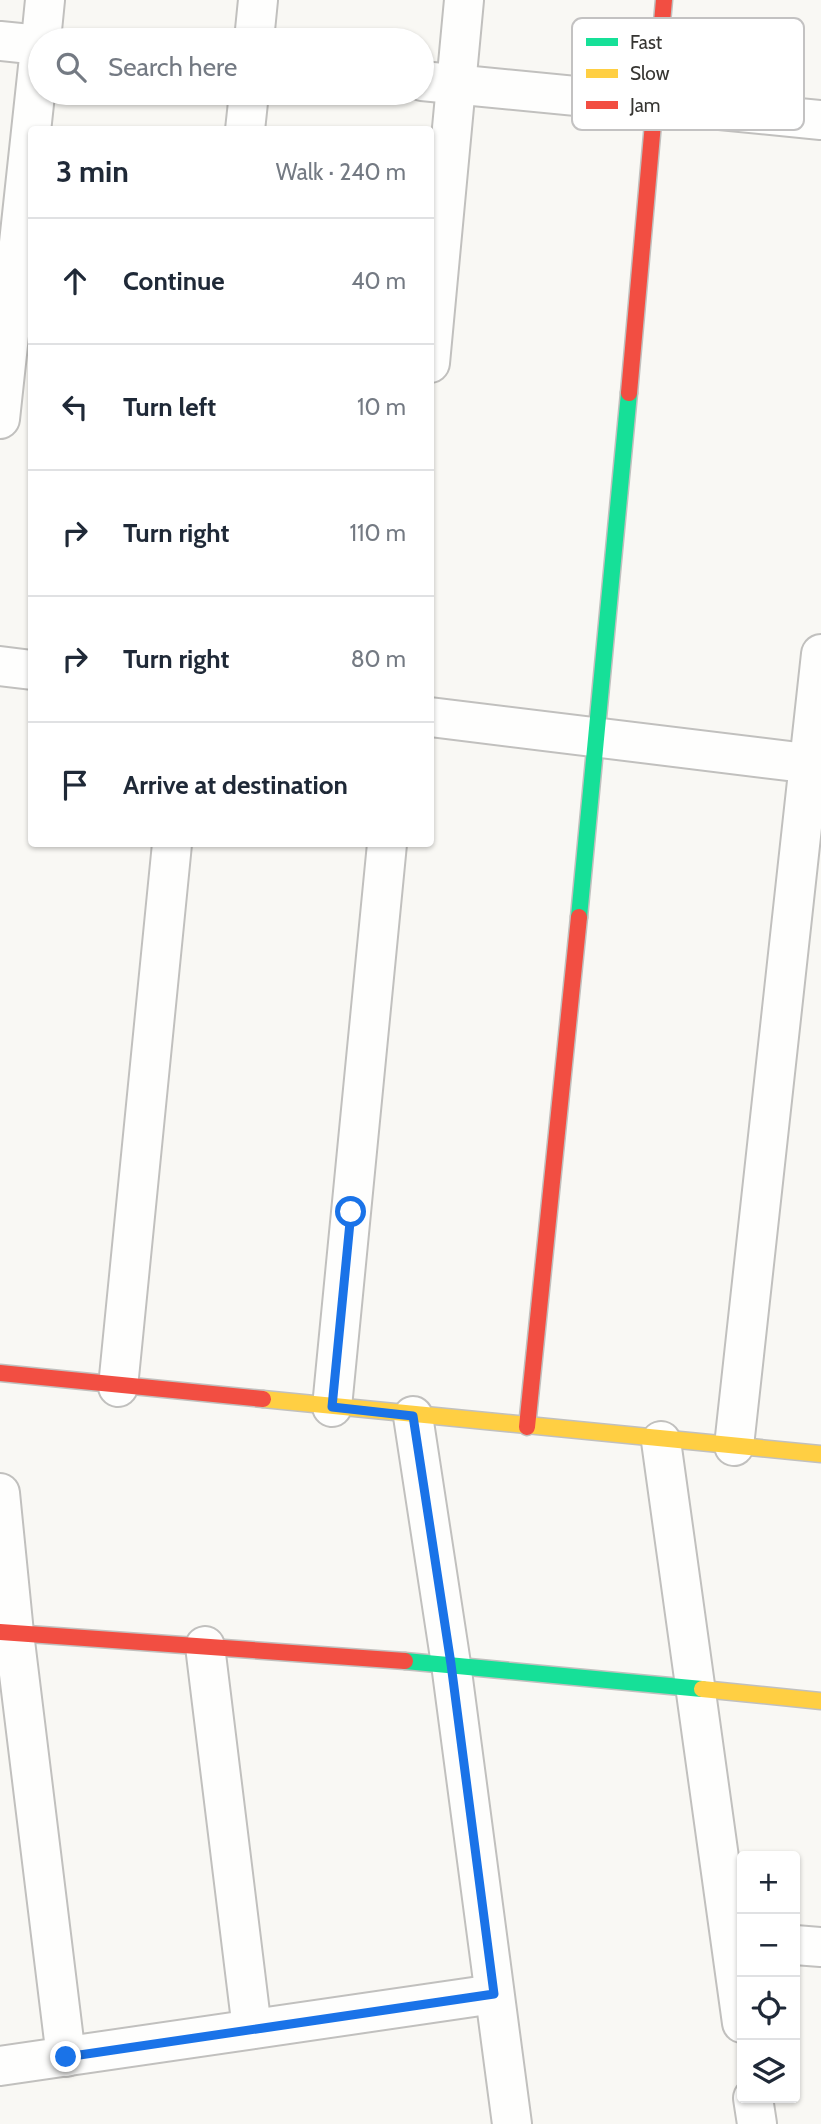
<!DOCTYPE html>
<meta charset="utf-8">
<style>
body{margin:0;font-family:Cabin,sans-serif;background:#f2f2f3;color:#1f2937}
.controls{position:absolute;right:21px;bottom:21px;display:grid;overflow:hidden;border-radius:7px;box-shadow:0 2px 5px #0004}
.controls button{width:63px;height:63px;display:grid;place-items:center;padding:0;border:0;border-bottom:2px solid #e0e1e3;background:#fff;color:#1f2937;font:35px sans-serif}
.stop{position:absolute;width:21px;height:21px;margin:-16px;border:5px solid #1a73e8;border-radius:50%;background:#fff}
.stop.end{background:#1a73e8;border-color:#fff;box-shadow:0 2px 7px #0008}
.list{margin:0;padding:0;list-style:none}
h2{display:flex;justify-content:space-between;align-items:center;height:91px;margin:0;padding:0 28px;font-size:30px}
h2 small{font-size:23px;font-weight:400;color:#747a83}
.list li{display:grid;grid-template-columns:46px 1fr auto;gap:21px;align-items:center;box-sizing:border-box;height:126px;padding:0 28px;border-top:2px solid #e0e1e3}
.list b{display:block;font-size:26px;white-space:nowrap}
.list em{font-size:23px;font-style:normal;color:#747a83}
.icon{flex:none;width:38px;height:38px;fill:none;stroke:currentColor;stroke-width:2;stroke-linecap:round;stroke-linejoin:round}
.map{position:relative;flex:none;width:821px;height:2124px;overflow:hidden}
.search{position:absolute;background:#fff;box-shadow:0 2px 5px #0004;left:28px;top:28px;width:406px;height:77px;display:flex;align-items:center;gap:18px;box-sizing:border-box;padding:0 24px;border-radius:38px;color:#747a83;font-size:26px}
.panel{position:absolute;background:#fff;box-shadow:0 2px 5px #0004;left:28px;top:126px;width:406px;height:721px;border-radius:7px}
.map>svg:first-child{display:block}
</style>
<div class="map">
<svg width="821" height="2124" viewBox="0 0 821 2124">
<rect width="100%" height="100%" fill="#f9f8f4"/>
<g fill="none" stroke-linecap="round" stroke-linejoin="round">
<defs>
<g id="street">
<polyline points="41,40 45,0"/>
<polyline points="254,40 258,0"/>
<polyline points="0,41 40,45"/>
<polyline points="422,81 821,120"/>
<polyline points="245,130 249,93"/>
<polyline points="430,363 464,0"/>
<polyline points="0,419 40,48"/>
<polyline points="0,666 32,670"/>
<polyline points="430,717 821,765"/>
<polyline points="118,1387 172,844"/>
<polyline points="332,1407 387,844"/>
<polyline points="413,1416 451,1664 512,2124"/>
<polyline points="661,1441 742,2023"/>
<polyline points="734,1446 821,654"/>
<polyline points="0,1493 14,1633 66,2057"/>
<polyline points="205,1646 252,2029"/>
<polyline points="795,1945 821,1947"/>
<polyline points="0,2066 494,1994"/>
<polyline points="753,2098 757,2124"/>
</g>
<g id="fast">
<polyline points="579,917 629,393"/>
<polyline points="405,1661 702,1689"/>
</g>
<g id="slow">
<polyline points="263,1399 821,1454"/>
<polyline points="702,1689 821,1701"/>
</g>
<g id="jam">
<polyline points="629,393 664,0"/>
<polyline points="0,1373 263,1399"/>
<polyline points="527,1427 579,917"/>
<polyline points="0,1632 405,1661"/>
</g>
</defs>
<use href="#street" stroke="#c1c0be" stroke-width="42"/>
<use href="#fast" stroke="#c1c0be" stroke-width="19"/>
<use href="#slow" stroke="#c1c0be" stroke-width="19"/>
<use href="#jam" stroke="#c1c0be" stroke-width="19"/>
<use href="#street" stroke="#fefefd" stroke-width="38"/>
<use href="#fast" stroke="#16e098" stroke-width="16"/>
<use href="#slow" stroke="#ffcf43" stroke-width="16"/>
<use href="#jam" stroke="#f24e42" stroke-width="16"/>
</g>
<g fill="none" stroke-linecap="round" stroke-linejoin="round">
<polyline stroke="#1a73e8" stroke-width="9" points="66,2057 494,1994 451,1664 413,1416 332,1407 351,1212"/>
</g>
<rect x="572" y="18" width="232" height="112" rx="10" fill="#fff" stroke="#c3c2c2" stroke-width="2"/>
<rect x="586" y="38" width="32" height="8" fill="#16e098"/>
<rect x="586" y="69" width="32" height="9" fill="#ffcf43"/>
<rect x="586" y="101" width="32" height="8" fill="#f24e42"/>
<g font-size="19" fill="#363532">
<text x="630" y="49">Fast</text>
<text x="630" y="80">Slow</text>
<text x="630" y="112">Jam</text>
</g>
</svg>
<div class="controls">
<button>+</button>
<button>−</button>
<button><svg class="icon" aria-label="locate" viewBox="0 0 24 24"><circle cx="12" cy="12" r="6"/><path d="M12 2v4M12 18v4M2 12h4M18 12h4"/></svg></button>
<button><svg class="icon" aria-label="layers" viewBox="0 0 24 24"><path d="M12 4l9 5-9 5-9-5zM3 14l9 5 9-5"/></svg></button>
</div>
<div class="stop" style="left:351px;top:1212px"></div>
<div class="stop end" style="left:66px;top:2057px"></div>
<div class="search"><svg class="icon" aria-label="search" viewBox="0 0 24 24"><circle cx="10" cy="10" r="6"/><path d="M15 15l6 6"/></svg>Search here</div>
<section class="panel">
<h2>3 min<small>Walk · 240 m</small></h2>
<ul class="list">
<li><svg class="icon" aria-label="ahead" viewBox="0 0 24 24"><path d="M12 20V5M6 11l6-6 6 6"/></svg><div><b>Continue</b></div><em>40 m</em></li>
<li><svg class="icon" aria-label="left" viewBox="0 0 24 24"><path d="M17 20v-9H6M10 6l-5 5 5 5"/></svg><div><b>Turn left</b></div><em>10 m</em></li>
<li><svg class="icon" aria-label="right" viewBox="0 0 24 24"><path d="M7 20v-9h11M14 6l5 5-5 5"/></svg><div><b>Turn right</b></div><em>110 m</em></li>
<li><svg class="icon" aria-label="right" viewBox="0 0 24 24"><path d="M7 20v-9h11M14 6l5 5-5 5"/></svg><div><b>Turn right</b></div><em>80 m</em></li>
<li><svg class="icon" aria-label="arrive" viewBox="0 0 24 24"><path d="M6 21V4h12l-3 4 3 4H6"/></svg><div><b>Arrive at destination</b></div></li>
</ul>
</section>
</div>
